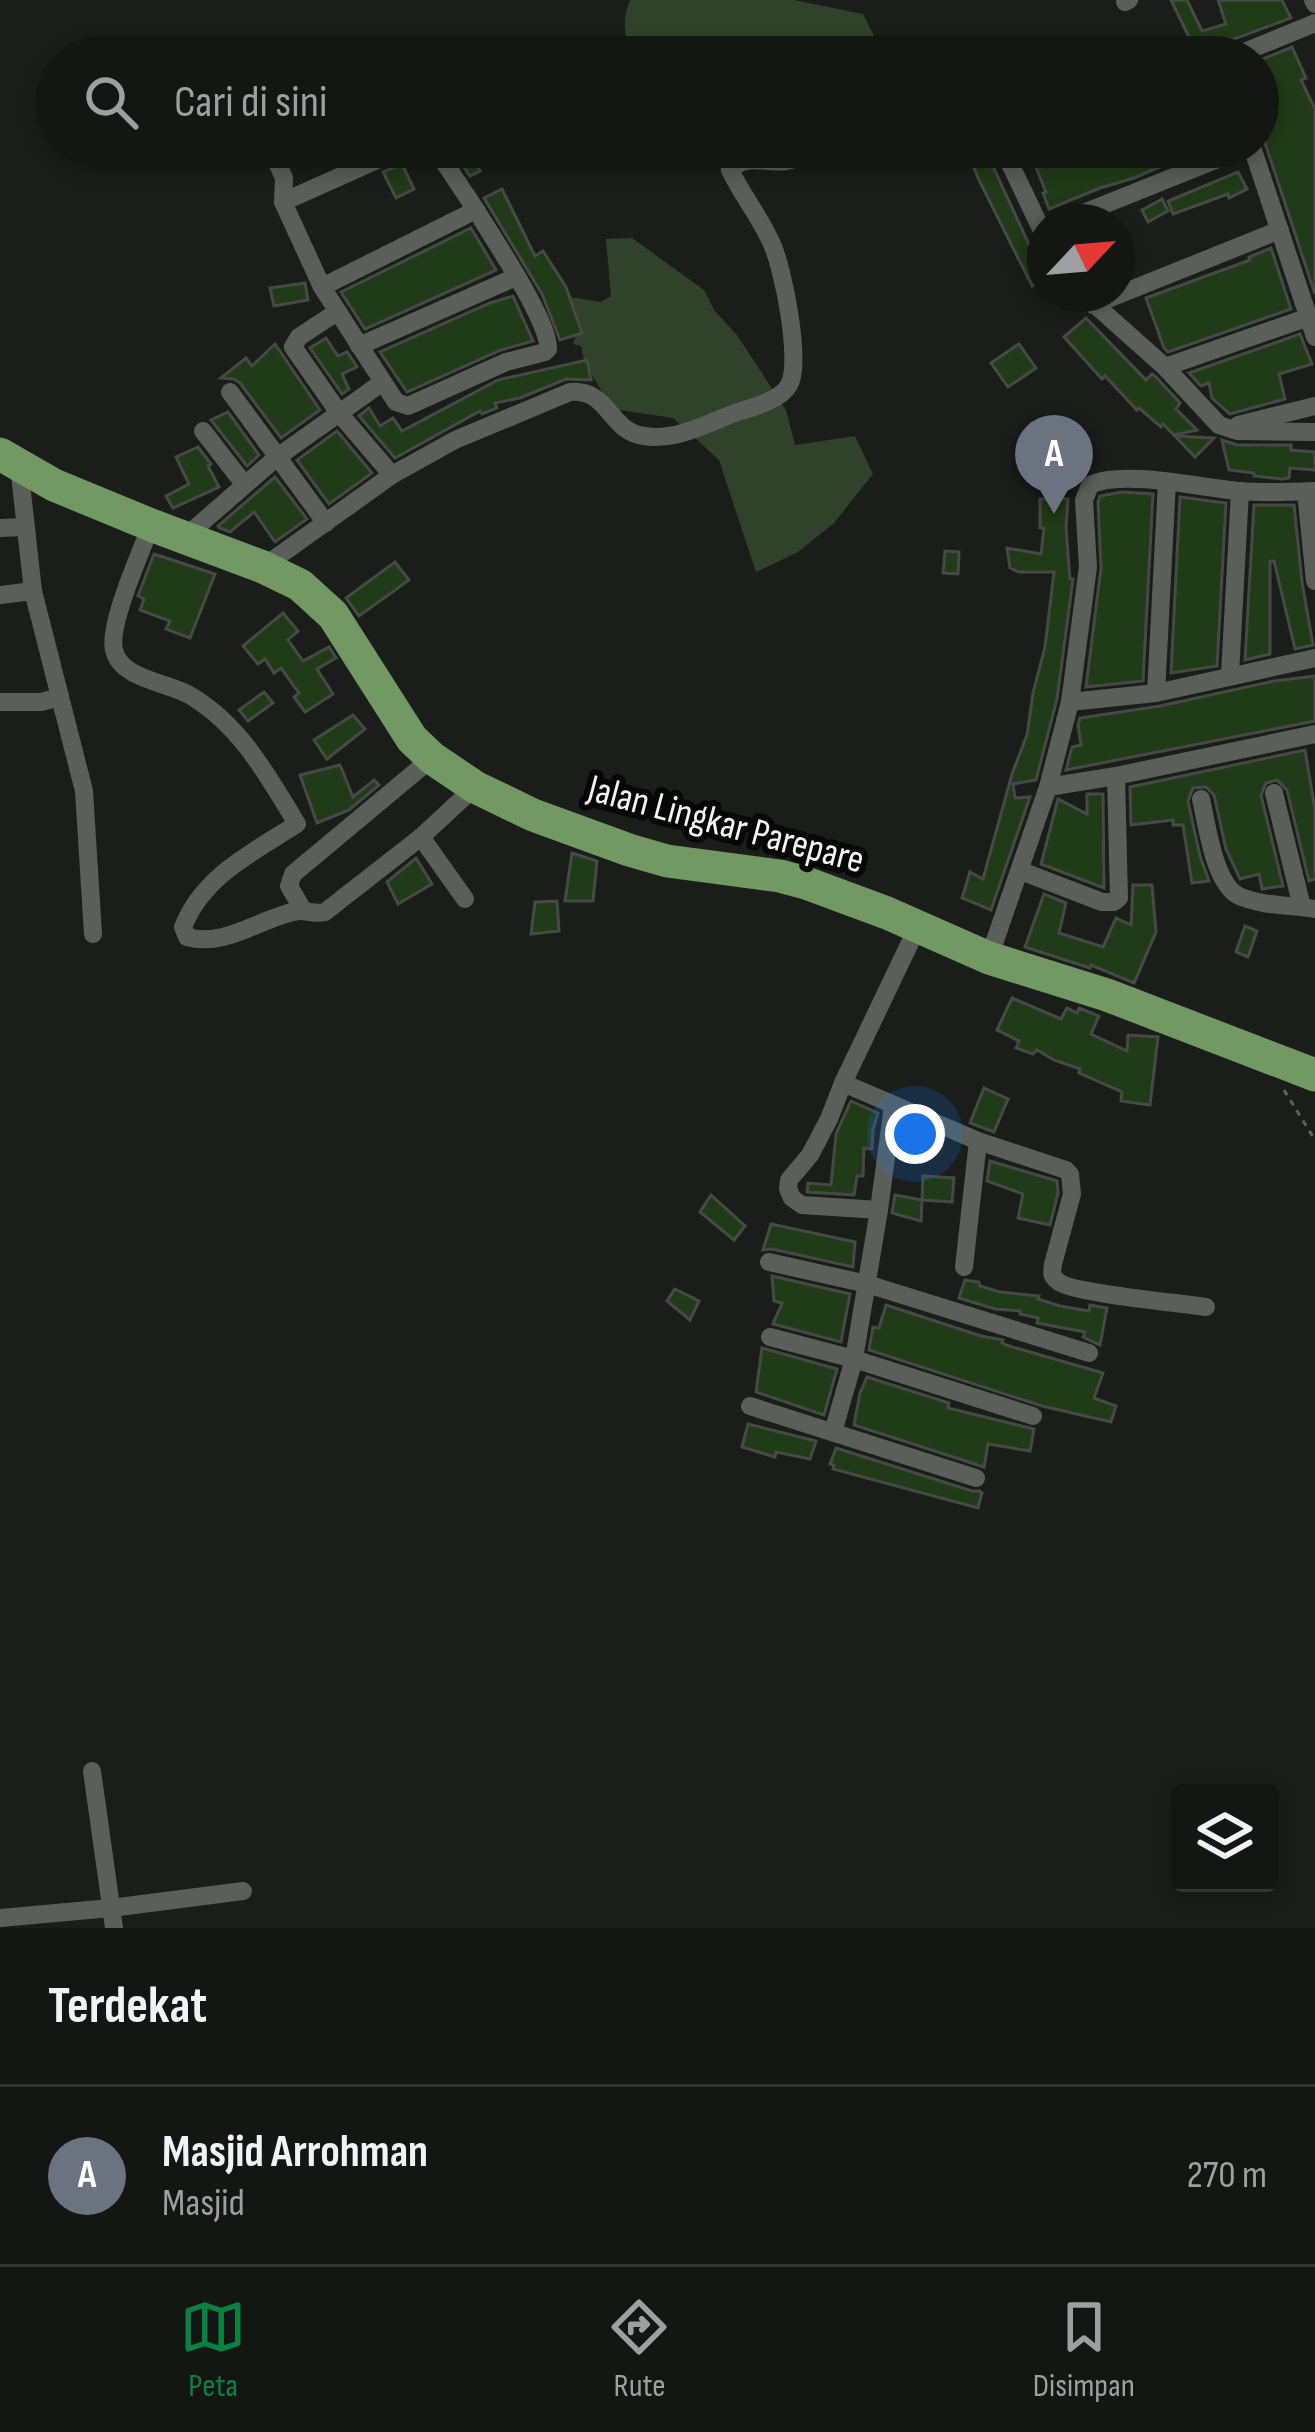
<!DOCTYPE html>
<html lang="id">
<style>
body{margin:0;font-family:"Sofia Sans Condensed",sans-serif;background:#1d1f1c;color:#f1f3f6}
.controls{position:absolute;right:36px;bottom:36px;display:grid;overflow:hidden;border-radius:12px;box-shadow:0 6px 18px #0003}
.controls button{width:108px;height:108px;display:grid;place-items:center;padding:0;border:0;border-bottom:3px solid #333533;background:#141613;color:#f1f3f6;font:60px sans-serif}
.compass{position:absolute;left:1027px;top:204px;width:108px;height:108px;border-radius:50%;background:#141613;box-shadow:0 6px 18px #0003;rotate:64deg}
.you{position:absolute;left:915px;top:1134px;width:42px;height:42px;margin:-30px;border:9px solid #fff;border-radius:50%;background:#1a73e8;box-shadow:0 0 0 18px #1a73e833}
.badge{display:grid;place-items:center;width:78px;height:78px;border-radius:50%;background:#0b8043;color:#fff;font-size:39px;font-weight:700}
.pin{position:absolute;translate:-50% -99px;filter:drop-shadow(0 3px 6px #0008)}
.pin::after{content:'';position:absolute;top:63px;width:42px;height:36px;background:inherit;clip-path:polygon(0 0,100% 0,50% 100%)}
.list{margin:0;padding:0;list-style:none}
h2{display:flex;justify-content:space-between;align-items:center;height:156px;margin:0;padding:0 48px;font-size:51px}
h2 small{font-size:39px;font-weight:400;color:#9d9fa0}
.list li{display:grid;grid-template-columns:78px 1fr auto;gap:36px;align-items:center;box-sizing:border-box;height:180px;padding:0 48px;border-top:3px solid #333533}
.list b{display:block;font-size:45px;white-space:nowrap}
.list p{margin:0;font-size:39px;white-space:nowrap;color:#9d9fa0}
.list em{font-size:39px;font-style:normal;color:#9d9fa0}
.icon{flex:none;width:66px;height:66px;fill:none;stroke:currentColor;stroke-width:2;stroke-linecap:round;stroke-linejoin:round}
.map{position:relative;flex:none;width:1315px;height:1928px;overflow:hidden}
.search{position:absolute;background:#141613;box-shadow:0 6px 18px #0003;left:36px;right:36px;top:36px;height:132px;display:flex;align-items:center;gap:30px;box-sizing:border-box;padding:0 42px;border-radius:66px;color:#9d9fa0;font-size:45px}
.sheet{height:336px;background:#141613}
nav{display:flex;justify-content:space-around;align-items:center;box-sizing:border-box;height:168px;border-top:3px solid #333533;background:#141613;font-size:33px;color:#9d9fa0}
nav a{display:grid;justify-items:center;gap:6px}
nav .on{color:#0b8043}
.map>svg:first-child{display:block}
</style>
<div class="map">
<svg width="1315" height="1928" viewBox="0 0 1315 1928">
<rect width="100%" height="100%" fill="#1a1d19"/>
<g fill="#30432a">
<path d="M630,0H794L863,14L885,57H634C623,38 622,20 630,0Z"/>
<polygon points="689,147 813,147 731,167"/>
<polygon points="632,238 704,290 714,310 737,335 786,410 795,445 855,436 873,474 834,523 798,552 756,572 719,460 673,418 613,409 585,364 581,346 573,344 580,324 571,297 601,302 611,296 606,239"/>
</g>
<g fill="#203b17" stroke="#464945" stroke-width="3">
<polygon points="1171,0 1187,0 1202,31 1226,24 1218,0 1282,0 1291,18 1185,57 1152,57 1191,41"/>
<polygon points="1292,47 1306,78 1301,80 1315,109 1315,294 1265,143 1258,135 1258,61"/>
<polygon points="450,147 483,147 467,154 468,156 472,155 480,171 470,176"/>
<polygon points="965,147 984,147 1045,279 1032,286 979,180"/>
<polygon points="1062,147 1108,147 1114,164 1145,151 1143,147 1204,148 1134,178 1100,188 1049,209 1043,193 1046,192 1033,160"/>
<polygon points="402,164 414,189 396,198 383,172"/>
<polygon points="1238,172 1247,189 1229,198 1228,194 1173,214 1168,201"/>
<polygon points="502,189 535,256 543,251 566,287 582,333 560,340 542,294 484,198"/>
<polygon points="1162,199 1168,211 1148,222 1142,210"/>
<polygon points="471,228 496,270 365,329 341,292"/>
<polygon points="1271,248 1291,309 1168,352 1164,348 1146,298 1250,260 1249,257"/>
<polygon points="305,283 308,300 274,306 270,288"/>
<polygon points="513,296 533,341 501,350 407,392 380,352 490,303"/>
<polygon points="1086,318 1146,380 1152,374 1156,377 1180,403 1176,409 1197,430 1174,435 1163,424 1161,427 1139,408 1137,410 1105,376 1102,379 1064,337"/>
<polygon points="1300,334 1312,364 1279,374 1285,399 1230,414 1212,398 1209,383 1201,386 1189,373"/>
<polygon points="326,338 338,356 347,352 357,367 342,374 349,389 342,394 310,348"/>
<polygon points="275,344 320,410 281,438 240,383 234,379 221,378 246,358 252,366"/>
<polygon points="1019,344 1036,368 1008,387 991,363"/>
<polygon points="587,360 591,380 566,379 520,398 495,403 497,408 482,414 480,411 395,458 359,416 369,408 380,426 393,418 402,431 498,380"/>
<polygon points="228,412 259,455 247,466 211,420"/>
<polygon points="337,431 372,473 329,504 297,460"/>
<polygon points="1175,436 1214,438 1195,457"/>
<polygon points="1222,440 1237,445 1291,445 1291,450 1315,452 1315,470 1290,468 1289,478 1282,479 1254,476 1254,473 1229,470"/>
<polygon points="198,447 211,464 208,466 219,487 173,508 166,496 189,484 176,457"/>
<polygon points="275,477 307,519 275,542 254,512 230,532 220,528 218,526"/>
<polygon points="1122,492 1153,494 1143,681 1086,687 1101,568 1098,502 1100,496"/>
<polygon points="1180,497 1226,503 1217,666 1171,673"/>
<polygon points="1040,499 1068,499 1066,528 1070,579 1073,579 1057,699 1036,780 1013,784 1015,798 1030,797 991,910 962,898 970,872 983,879 1012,774 1027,735 1033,693 1045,647 1054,572 1019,572 1010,568 1007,548 1041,554 1044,528 1040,528"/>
<polygon points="1254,505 1294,505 1302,582 1313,645 1295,649 1274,561 1270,561 1270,654 1245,660"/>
<polygon points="945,551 959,552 958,574 943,573"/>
<polygon points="154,554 215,574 190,638 166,629 170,621 140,610 144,599 138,596"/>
<polygon points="395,562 409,580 359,616 346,598"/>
<polygon points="283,613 298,631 288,640 303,661 329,647 336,658 317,669 333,694 305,712 294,697 299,693 281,668 274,673 265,659 258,664 243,646"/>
<polygon points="1315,676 1315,721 1066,770 1072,747 1081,745 1078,725 1080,718 1160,706 1274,681"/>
<polygon points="264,692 273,703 248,721 239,710"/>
<polygon points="353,715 365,729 327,759 314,740"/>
<polygon points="1305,750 1315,810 1315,879 1309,881 1287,790 1277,780 1266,783 1261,795 1283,886 1262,889 1259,874 1240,879 1226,849 1214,795 1206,787 1193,788 1188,801 1200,856 1209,881 1192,883 1183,825 1173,825 1173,820 1131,825 1130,787"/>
<polygon points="340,765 353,797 374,780 379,785 349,810 317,823 300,775"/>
<polygon points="1087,794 1103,794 1104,888 1041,864 1058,799 1087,814"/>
<polygon points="572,853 597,861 593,901 565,901"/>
<polygon points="416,858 432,884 398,904 387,882"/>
<polygon points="1133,885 1152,885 1156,932 1134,983 1091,965 1090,968 1025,947 1044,894 1066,903 1059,933 1103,947 1116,918 1131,925"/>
<polygon points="557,901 559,931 531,934 535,902"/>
<polygon points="1245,926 1257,931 1248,957 1236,952"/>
<polygon points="1012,998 1061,1019 1067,1008 1077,1013 1079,1008 1099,1016 1091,1034 1127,1051 1128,1035 1158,1037 1150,1105 1121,1101 1122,1092 1079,1073 1080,1069 1054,1060 1037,1050 1033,1054 1016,1048 1019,1041 997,1030"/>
<polygon points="984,1088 1008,1099 994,1132 970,1123"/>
<polygon points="851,1101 878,1113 873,1130 872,1149 864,1148 863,1176 857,1176 854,1195 807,1192 808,1183 831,1185 836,1134"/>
<polygon points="990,1161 1057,1181 1058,1193 1050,1225 1018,1218 1023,1194 987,1181"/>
<polygon points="923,1176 954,1178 952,1202 922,1200"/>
<polygon points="711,1195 745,1226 734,1240 700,1212"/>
<polygon points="895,1195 922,1200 921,1221 892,1213"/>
<polygon points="771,1224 855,1242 853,1267 772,1249 763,1250"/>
<polygon points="772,1276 850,1294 841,1342 773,1324 782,1303 774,1301"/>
<polygon points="965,1280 979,1282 980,1286 1000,1292 1039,1296 1038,1299 1060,1306 1089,1311 1090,1305 1107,1308 1100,1345 1083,1337 1085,1332 1037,1323 1038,1318 1020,1314 1020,1311 995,1309 959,1298"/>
<polygon points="675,1289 699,1301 690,1320 667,1301"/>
<polygon points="886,1305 981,1336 1003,1340 1002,1343 1006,1345 1103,1373 1094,1398 1116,1406 1111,1422 1042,1406 869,1350 873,1327 879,1328"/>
<polygon points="762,1348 837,1369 824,1415 756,1392"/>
<polygon points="867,1377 949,1403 948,1408 1034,1429 1030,1451 988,1444 984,1467 854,1425 860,1393"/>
<polygon points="748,1424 816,1441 810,1459 776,1452 775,1457 742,1447"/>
<polygon points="836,1448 972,1491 980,1491 982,1493 978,1508 833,1469 834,1465 830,1464"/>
</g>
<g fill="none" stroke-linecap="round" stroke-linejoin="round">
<polyline stroke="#5e605d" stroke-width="3" stroke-dasharray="6 6" stroke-linecap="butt" points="1284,1090 1315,1140"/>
<g stroke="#5b5f5a" stroke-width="18">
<polyline points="1313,0 1315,4"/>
<polyline points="1125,2 1129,0"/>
<polyline points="1232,57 1315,23"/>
<polyline points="434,147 476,210"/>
<polyline points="1008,147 1003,149 1045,237"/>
<polyline points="1252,147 1315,337"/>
<polyline points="272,151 284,178 283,202"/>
<polyline points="1061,222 1248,147"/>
<polyline points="322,287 283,202 406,147"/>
<polyline points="1083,294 1165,367 1219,425 1237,431 1315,432"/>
<polyline points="1093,305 1280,230"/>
<polyline points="337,312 299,337 293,347 339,413 392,475"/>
<polyline points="359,346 516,277"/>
<polyline points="1165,367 1309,317"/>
<polyline points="230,392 326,523"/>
<polyline points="1238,425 1315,406"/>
<polyline points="203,431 244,484"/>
<polyline points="19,466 33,591 84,791 93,934"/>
<polyline points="1306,492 1315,581"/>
<path d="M151,525C141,553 108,624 114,650C121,680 169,682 191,696C241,726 268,776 297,824C253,852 203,876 183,927L187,937C226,948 261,917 298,911C307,910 314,915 325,912L421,837L475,787"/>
<polyline points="0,528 24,527"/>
<path d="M185,537L276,458L383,382L322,287L476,210C492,237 550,322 548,349L545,352L506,362L408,406L396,402L383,382"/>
<path d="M263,567L392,475L455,440L570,392C610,389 608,431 644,436C674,441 705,425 732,414C749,408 779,402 789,385C802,363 783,266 771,242C760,217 742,195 730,170C747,153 765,164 787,161C797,159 806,153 814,147"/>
<polyline points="0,595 33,591"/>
<polyline points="1230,675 1240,491"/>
<polyline points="1156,693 1167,482"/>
<polyline points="0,702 41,702 60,697"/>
<polyline points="1070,702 1156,693 1315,658"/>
<polyline points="1048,787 1116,776 1315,734"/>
<polyline points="1274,793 1302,907"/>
<path d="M1201,799C1207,824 1214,884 1239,896C1261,906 1291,905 1315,909"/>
<polyline points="421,837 465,899"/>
<polyline points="1021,871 1102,902 1114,902 1119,898 1116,776"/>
<polyline points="303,910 289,886 293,874 432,758"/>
<path d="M989,958L1048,787L1070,702L1088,567L1084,500L1090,485C1123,469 1201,488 1239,491C1264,493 1290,492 1315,491"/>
<path d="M843,1083L978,1141L1066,1170L1070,1174L1072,1194L1053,1264C1052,1274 1050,1275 1059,1282C1072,1293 1181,1303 1206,1307"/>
<polyline points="879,1210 802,1205 792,1198 788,1189 789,1180 810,1155 829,1119 843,1083 918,926"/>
<polyline points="769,1262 867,1284 1089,1353"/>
<polyline points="964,1267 978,1141"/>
<polyline points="770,1337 854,1359 1033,1416"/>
<polyline points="750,1406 976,1478"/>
<polyline points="833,1432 854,1359 879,1210 893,1105"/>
<polyline points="92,1771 114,1928"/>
<polyline points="0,1918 111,1908 243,1891"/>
</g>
<polyline stroke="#729864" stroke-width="33" points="0,454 54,485 151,525 263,567 300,585 333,615 412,739 432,758 475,787 533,815 629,850 667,861 780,876 806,883 887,913 989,958 1107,995 1315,1075"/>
</g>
<g text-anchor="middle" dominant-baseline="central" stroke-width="12" stroke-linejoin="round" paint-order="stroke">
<g font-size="39" fill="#f3f5f2" stroke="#060706">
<text transform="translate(726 825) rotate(15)">Jalan Lingkar Parepare</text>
</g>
</g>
</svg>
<div class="controls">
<button><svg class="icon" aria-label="layers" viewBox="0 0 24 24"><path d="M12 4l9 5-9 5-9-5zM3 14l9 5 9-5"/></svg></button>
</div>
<svg class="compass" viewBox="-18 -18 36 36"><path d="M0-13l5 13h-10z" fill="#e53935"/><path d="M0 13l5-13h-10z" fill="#9d9fa0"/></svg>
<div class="you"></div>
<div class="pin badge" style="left:1054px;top:514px;background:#6b7280">A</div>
<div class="search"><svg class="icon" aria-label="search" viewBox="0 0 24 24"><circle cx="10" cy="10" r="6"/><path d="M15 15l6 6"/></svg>Cari di sini</div>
</div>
<section class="sheet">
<h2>Terdekat<small></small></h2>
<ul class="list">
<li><span class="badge" style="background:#6b7280">A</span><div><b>Masjid Arrohman</b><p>Masjid</p></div><em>270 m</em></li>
</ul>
</section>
<nav>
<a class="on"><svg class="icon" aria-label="map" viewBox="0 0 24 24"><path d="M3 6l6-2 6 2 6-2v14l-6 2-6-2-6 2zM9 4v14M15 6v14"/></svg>Peta</a>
<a><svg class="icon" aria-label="directions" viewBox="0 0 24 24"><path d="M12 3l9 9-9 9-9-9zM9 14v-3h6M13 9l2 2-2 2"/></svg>Rute</a>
<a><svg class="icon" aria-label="saved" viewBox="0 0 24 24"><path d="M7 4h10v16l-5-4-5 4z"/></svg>Disimpan</a>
</nav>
